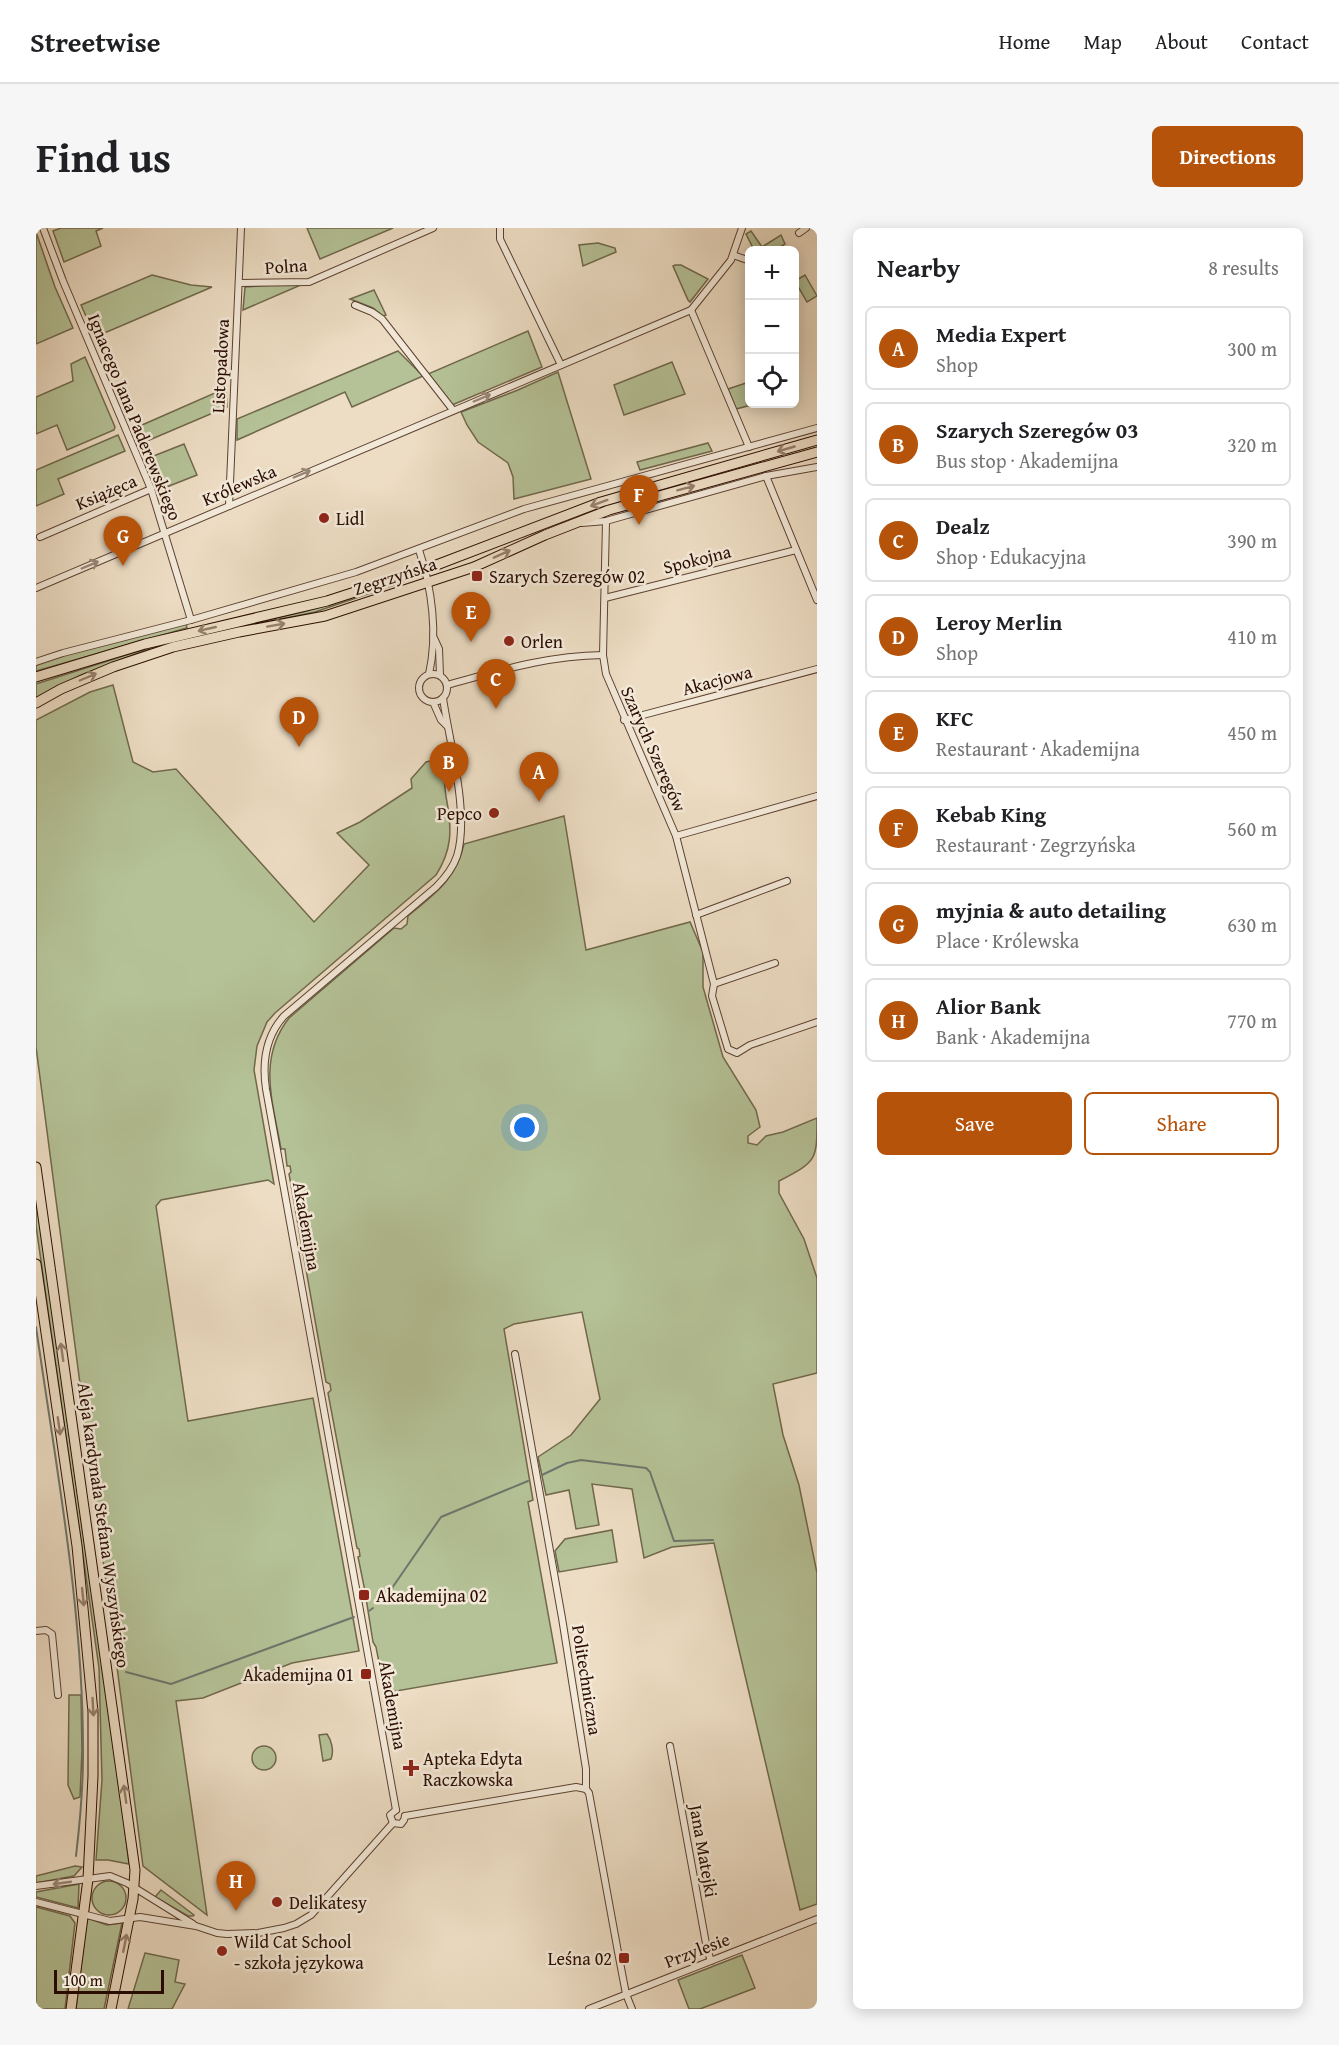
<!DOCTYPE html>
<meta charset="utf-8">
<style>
body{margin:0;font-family:"Gentium Book Plus",serif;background:#f6f6f6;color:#202124}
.controls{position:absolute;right:18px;top:18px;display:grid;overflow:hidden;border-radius:9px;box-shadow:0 3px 15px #0003}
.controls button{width:54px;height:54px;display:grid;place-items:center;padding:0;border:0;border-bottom:2px solid #e0e0e0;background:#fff;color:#202124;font:30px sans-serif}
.scale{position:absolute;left:18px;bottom:15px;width:110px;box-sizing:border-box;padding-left:6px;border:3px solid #2b0d00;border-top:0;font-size:16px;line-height:21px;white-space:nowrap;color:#2b0d00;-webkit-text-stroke:4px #f3e9d9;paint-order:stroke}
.you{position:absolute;left:489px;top:900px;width:21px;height:21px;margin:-15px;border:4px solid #fff;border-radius:50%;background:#1a73e8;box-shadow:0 0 0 9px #1a73e833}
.badge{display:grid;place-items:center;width:39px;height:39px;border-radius:50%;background:#b45309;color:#fff;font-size:20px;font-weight:700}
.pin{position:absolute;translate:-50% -50px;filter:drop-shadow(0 2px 3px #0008)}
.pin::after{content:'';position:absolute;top:32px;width:21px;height:18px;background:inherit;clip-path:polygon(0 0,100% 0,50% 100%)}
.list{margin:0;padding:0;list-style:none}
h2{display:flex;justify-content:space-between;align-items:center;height:78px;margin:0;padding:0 24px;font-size:26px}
h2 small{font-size:20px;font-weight:400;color:#757577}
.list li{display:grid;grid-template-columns:39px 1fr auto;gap:18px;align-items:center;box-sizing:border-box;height:84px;margin:0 12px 12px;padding:0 12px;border:2px solid #e0e0e0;border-radius:9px}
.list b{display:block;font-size:22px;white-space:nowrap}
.list p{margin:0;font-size:20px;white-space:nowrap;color:#757577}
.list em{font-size:20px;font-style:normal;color:#757577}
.actions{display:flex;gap:12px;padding:18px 24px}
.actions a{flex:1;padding:14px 0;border:2px solid #b45309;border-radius:9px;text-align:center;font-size:21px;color:#b45309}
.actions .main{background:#b45309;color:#fff}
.icon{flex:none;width:33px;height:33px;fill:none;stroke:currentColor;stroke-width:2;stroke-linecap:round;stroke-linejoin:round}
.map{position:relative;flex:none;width:781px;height:1781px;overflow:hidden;border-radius:9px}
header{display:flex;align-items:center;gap:36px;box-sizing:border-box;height:84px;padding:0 30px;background:#fff;border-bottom:2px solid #e0e0e0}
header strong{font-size:28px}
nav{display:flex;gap:33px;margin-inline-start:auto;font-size:21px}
.intro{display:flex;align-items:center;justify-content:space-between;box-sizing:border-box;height:144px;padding:0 36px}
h1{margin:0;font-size:42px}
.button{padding:15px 27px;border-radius:9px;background:#b45309;color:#fff;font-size:21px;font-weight:700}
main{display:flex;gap:36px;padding:0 36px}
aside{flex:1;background:#fff;border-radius:9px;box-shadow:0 3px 15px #0003}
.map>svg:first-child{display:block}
</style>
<header>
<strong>Streetwise</strong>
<nav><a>Home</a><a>Map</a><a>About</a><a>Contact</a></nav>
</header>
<div class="intro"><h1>Find us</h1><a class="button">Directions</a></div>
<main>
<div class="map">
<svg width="781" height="1781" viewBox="0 0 781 1781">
<rect width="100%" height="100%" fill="#edddc4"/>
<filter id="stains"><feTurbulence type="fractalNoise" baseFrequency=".00333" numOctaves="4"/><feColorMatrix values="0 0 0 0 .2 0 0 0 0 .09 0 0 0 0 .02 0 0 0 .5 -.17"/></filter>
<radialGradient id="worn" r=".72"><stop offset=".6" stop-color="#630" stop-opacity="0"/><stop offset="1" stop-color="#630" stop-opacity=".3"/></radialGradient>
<g fill="#b5c297" stroke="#70684c" stroke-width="1.5">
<polygon points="25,0 67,0 60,3 65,18 28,34 17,3"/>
<polygon points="271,0 357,0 284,31"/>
<polygon points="715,3 726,19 745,7 749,16 739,22 718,22 710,6"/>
<polygon points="0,4 19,59 37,100 0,116"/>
<polygon points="562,15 579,20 580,24 547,38 543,17"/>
<polygon points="639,37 645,37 672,51 654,74 652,72 637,38"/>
<polygon points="116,47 155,57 176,59 59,109 45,77"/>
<polygon points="769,47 781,68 771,74 759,53"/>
<polygon points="261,55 267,56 207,82 209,59"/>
<polygon points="338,62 350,87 347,88 337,80 314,71"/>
<polygon points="492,103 506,139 416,177 392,146"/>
<polygon points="362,123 387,148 316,179 309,164 201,212 201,191"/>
<polygon points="49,129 79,199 78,202 31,222 21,197 0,206 0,169 37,153 35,136"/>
<polygon points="636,134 649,166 588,187 578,157"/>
<polygon points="522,144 555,251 478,271 477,249 472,235 442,214 431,197 425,184 482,162"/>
<polygon points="713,154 714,176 719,176 700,181 692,161"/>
<polygon points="190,160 191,179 104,216 97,201"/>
<polygon points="82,207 89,223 22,251 28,266 0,278 0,242"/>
<polygon points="672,215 676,223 604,242 601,234"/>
<polygon points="148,216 161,247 123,262 110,231"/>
<polygon points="364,355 279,384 163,408 115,420 45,447 0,470 0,456 115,419 271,383"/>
<polygon points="150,395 151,400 0,443 0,436 45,421"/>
<path d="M77,457L97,534L117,544L140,541L278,694L333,637L301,605L324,594L376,560L375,551L390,534L407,530C408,545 408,560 411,574C416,602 416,622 400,647L239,785L231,794L221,818L218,842L238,956L232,952L125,972L120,978L152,1193L277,1170L323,1423L256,1435L167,1470L140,1473L171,1687L107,1638L0,819V492L54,464Z"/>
<path d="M528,588L550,722L654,694L667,724V759L687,829L720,882L724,899L712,908V915L721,917L730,908L747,904L781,890C781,933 781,933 743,953V965L768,1011L781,1050V1145L737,1156L747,1207L763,1257L781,1345V1676L764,1682L678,1315L636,1319L608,1330L596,1261L556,1256L563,1297L540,1301L533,1262L510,1267L502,1229L535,1207L564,1171L546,1084L478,1096L468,1101L497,1272L492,1274L521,1435L349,1465L340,1419L337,1414L330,1370H333L332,1363H329L322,1329L324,1328L323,1321L321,1320L292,1165L295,1162L294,1156L290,1154L253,946L255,944L254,938H251L249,921H245C237,874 221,831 253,790L358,700L365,701L371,696L372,688C398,666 420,652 428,616Z"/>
<polygon points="0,959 74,1477 93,1636 72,1632 60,1632 66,1552 63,1440 0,998"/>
<polygon points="576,1302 581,1334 523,1344 519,1323 529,1311"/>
<polygon points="33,1467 45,1467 46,1523 44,1569 38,1571 32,1557"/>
<path d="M291,1506C296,1513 298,1523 295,1531L287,1533L283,1507Z"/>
<circle cx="228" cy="1530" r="12"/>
<polygon points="39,1638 46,1639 38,1648 0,1655 0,1648"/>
<circle cx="73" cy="1670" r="17"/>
<polygon points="43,1656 42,1680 0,1669 0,1664"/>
<polygon points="125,1662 158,1687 157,1688 152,1688 119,1669"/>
<polygon points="0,1679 34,1688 39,1695 29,1781 0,1781"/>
<polygon points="51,1690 71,1697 86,1695 68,1781 40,1781"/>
<polygon points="109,1725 143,1732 139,1754 149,1756 136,1781 92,1781"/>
<polygon points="706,1727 719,1760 664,1781 653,1781 642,1752"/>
</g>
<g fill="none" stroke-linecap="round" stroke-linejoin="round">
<g stroke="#6d766c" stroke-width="2">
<path d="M0,1099C20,1239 48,1386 47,1528C47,1561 44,1594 40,1628"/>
<polyline points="506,1247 531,1235 545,1232 610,1240 614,1244 638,1313 677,1312"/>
<polyline points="345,1374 354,1363 405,1289 492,1253"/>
<polyline points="333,1383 337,1380"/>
<polyline points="90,1444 135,1456 318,1389"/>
</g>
<defs>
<g id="street">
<polyline points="7,0 27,53 115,261 155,392"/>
<polyline points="464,0 464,11 525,137"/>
<polyline points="763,5 770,0"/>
<polyline points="697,27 714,33"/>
<polyline points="203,55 273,54 397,0"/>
<polyline points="319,77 336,84 346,91 417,182"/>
<polyline points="655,82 713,219"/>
<polyline points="730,248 781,372"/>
<polyline points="193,278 205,0"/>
<polyline points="570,293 567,427 570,446 640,608 678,756 676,768 692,821 701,825 714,817 781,794"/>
<polyline points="546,295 570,293 730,248 781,239"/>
<polyline points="4,309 115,261"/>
<path d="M383,322C396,360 402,406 393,446"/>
<polyline points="0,360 655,82 695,32 706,0"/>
<polyline points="569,370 760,322"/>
<polyline points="398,410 403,421 404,447"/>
<polyline points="0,434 27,425 155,392 320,344 488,281 781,200"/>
<circle cx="397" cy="460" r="14"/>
<path d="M411,457C466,442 510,428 567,427"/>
<polyline points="397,474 405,492 411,498"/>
<polyline points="588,492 781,441"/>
<polyline points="640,608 781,568"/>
<polyline points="660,687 751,653"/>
<polyline points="678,756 739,735"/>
<polyline points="479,1126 526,1390 550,1541 550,1561 553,1565 582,1724 590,1766 596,1781"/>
<polyline points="0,1403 10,1402 16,1406 22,1467"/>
<polyline points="634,1518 671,1721 675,1733"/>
<path d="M360,1582L230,861C226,834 229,809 248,788L400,659C409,650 417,640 421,628C434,586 413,513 407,470"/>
<polyline points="369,1588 540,1559 550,1561"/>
<polyline points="357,1595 365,1596 368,1592 369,1588"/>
<polyline points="357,1595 354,1587 360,1582"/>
<polyline points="0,1658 74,1648 91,1655 157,1696"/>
<polyline points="0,1674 74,1693 104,1689 160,1698 181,1705 191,1706 222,1705 248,1700 260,1696 275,1687 357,1595"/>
<polyline points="553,1781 781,1691"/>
</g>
<g id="primary">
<polyline points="0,449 109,416 291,373 390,341 565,274 781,212"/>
<polyline points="0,475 25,461 77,439 137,419 203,404 289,388 438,339 509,307 573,282 781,224"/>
<polyline points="0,939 99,1642 97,1671 75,1781"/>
<polyline points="0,1036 41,1318 57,1484 57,1548 52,1651 35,1781"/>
</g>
</defs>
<use href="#street" stroke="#5c4131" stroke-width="8"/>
<use href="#primary" stroke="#2b0d00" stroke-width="11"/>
<use href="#street" stroke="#f3e9d9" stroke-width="6"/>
<use href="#primary" stroke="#edddc4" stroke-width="9"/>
</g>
<defs><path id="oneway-shaft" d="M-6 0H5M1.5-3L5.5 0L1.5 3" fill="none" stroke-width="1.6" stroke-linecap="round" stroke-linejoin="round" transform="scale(1.5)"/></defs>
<g stroke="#998677">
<use href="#oneway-shaft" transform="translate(446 170) rotate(-23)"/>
<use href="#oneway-shaft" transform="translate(266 246) rotate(-23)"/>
<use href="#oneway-shaft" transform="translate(54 337) rotate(-23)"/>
<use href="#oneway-shaft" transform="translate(26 1655) rotate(172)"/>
</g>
<g stroke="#967f6c">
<use href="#oneway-shaft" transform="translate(750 221) rotate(164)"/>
<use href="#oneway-shaft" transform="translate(650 260) rotate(-15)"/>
<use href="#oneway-shaft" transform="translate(563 275) rotate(160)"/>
<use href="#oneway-shaft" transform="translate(466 326) rotate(-24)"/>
<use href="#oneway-shaft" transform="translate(240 397) rotate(-10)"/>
<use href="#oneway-shaft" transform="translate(171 401) rotate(167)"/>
<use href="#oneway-shaft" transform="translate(52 449) rotate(-23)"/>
<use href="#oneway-shaft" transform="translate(26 1124) rotate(-98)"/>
<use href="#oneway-shaft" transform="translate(23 1198) rotate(82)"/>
<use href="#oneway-shaft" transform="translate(47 1369) rotate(84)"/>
<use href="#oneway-shaft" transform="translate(57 1479) rotate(87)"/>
<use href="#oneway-shaft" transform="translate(89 1566) rotate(-98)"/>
<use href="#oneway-shaft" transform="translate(89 1715) rotate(-79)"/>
</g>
<g fill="#8f2418" stroke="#f3e9d9" stroke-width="2">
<circle cx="288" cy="290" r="6"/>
<rect x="435" y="342" width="12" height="12" rx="3"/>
<circle cx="473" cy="413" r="6"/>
<circle cx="458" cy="585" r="6"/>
<rect x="322" y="1361" width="12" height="12" rx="3"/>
<rect x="324" y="1440" width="12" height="12" rx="3"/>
<path d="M372 1531h6v6h6v6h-6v6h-6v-6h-6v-6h6z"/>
<circle cx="241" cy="1674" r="6"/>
<circle cx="186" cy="1723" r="6"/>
<rect x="582" y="1724" width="12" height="12" rx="3"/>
</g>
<g text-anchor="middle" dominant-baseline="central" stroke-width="5" stroke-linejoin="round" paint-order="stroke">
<g font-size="18" fill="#2b0d00" stroke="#f3e9d9">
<text transform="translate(250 38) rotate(-4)">Polna</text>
<text transform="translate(184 138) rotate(-87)">Listopadowa</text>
<text transform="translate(99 189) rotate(68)">Ignacego Jana Paderewskiego</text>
<text transform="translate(203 257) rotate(-23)">Królewska</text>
<text transform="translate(70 264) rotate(-23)">Książęca</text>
<text transform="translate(661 331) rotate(-14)">Spokojna</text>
<text transform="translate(359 348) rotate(-18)">Zegrzyńska</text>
<text transform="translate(681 452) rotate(-15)">Akacjowa</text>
<text transform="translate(618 521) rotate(66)">Szarych Szeregów</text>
<text transform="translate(271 998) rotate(80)">Akademijna</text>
<text transform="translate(68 1297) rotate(82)">Aleja kardynała Stefana Wyszyńskiego</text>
<text transform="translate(551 1452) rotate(81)">Politechniczna</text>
<text transform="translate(357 1477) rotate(80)">Akademijna</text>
<text transform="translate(668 1623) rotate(80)">Jana Matejki</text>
<text transform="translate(661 1722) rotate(-21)">Przylesie</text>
</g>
<g font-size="18" fill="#2b0d00" stroke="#f3e9d9" text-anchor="start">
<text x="300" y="290">Lidl</text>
<text x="453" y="348">Szarych Szeregów 02</text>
<text x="485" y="413">Orlen</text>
<text x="446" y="585" text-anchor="end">Pepco</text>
<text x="340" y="1367">Akademijna 02</text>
<text x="318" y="1446" text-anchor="end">Akademijna 01</text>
<text x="387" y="1530">Apteka Edyta<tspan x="387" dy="21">Raczkowska</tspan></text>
<text x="253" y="1674">Delikatesy</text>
<text x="198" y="1713">Wild Cat School<tspan x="198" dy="21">- szkoła językowa</tspan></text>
<text x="576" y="1730" text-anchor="end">Leśna 02</text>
</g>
</g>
<rect width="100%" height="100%" filter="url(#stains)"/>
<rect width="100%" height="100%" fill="url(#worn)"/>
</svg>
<div class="controls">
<button>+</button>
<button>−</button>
<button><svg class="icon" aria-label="locate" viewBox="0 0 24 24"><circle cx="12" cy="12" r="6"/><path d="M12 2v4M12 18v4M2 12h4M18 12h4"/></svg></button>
</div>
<div class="scale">100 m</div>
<div class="you"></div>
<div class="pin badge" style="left:503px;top:574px">A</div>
<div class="pin badge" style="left:413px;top:564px">B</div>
<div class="pin badge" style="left:460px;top:481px">C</div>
<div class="pin badge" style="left:263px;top:519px">D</div>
<div class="pin badge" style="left:435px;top:414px">E</div>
<div class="pin badge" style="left:603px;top:297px">F</div>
<div class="pin badge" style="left:87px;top:338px">G</div>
<div class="pin badge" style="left:200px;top:1683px">H</div>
</div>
<aside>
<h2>Nearby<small>8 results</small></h2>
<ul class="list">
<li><span class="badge">A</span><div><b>Media Expert</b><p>Shop</p></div><em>300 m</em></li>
<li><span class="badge">B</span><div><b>Szarych Szeregów 03</b><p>Bus stop · Akademijna</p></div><em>320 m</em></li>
<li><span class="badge">C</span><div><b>Dealz</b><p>Shop · Edukacyjna</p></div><em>390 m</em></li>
<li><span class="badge">D</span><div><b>Leroy Merlin</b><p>Shop</p></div><em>410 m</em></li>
<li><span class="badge">E</span><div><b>KFC</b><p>Restaurant · Akademijna</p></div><em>450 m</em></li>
<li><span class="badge">F</span><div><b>Kebab King</b><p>Restaurant · Zegrzyńska</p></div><em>560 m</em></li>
<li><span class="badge">G</span><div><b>myjnia &amp; auto detailing</b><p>Place · Królewska</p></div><em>630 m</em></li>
<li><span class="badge">H</span><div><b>Alior Bank</b><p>Bank · Akademijna</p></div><em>770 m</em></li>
</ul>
<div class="actions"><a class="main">Save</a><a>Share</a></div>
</aside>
</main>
